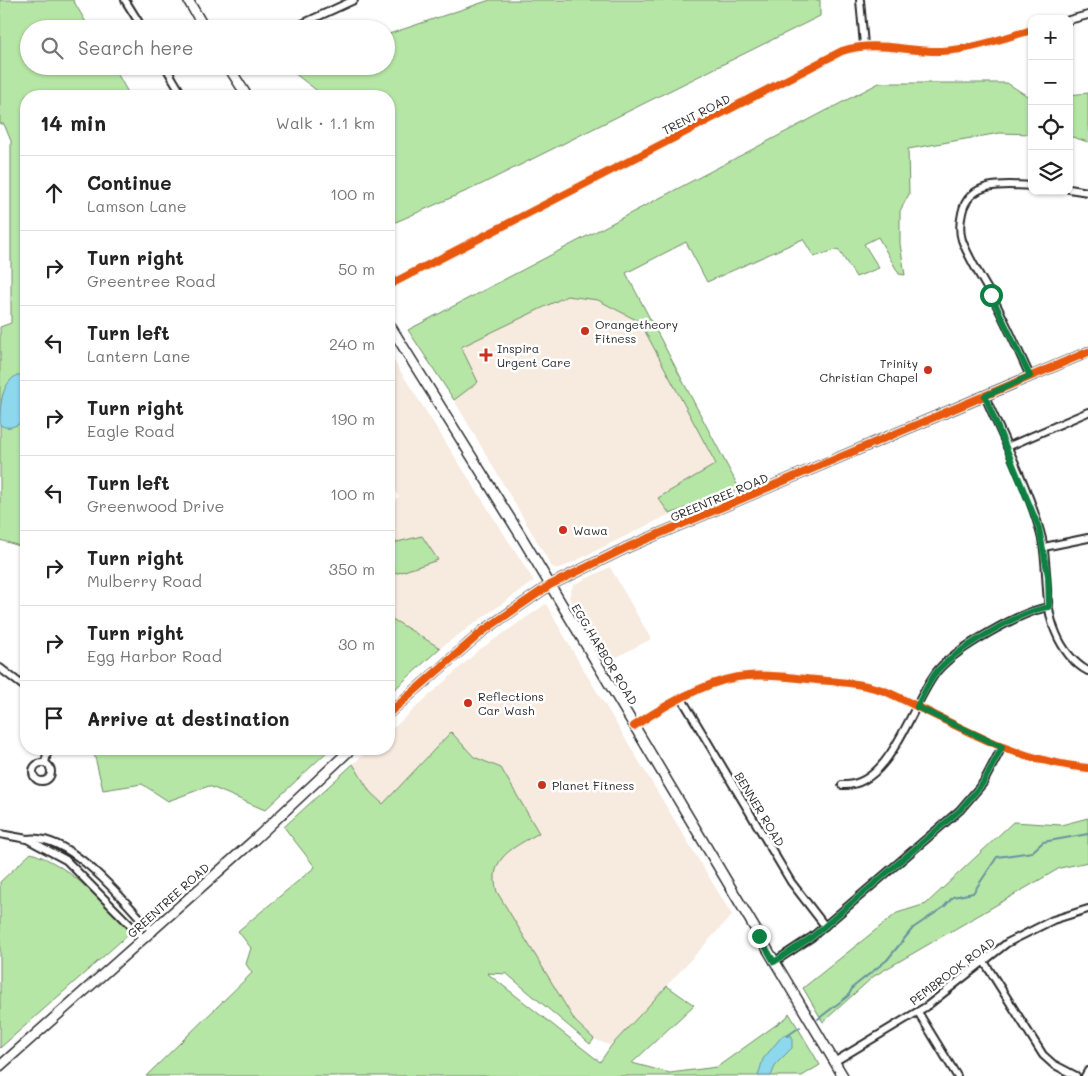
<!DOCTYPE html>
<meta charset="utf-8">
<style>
body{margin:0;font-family:Mali,sans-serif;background:#f2f2f2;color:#222}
.controls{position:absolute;right:15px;top:15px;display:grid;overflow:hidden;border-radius:10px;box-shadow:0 1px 4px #0004}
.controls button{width:45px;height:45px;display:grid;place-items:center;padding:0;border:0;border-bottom:1px solid #e0e0e0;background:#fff;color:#222;font:25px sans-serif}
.stop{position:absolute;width:15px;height:15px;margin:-11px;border:4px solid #0b8043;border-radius:50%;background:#fff}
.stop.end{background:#0b8043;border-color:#fff;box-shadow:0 1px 5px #0008}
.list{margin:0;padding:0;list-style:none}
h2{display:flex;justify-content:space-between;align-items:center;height:65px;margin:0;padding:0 20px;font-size:21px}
h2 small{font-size:16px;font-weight:400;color:#767676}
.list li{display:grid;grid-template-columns:32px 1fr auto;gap:15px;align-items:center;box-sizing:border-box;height:75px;padding:0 20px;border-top:1px solid #e0e0e0}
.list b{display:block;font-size:19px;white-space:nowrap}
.list p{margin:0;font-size:16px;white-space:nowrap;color:#767676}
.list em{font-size:16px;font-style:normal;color:#767676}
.icon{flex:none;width:28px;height:28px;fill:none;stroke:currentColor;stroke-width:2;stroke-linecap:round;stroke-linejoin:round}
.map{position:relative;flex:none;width:1088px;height:1076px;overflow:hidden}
.search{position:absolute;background:#fff;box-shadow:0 1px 4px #0004;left:20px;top:20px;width:375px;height:55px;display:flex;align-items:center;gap:12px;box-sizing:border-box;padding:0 18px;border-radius:28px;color:#767676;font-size:19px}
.panel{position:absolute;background:#fff;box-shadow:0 1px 4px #0004;left:20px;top:90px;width:375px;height:665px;border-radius:20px}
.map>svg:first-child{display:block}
</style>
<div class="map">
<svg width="1088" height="1076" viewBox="0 0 1088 1076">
<rect width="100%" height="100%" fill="#fff"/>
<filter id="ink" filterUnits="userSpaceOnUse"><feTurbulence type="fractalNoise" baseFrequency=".02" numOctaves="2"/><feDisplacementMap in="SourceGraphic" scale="10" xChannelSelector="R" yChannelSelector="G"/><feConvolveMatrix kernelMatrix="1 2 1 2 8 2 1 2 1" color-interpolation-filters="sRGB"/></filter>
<g filter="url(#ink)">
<g fill="#f7eadf">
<polygon points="567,296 598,300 640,322 716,464 658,498 670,514 559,569 552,567 454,400 478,382 461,347"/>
<polygon points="392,358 534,581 440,648 389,617 389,571 398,573 389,544 389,504 399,497 389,480 389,360"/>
<polygon points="610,567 651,639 607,662 569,597 573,585"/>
<polygon points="546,604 579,662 732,915 611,1046 594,1039 575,1021 497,892 494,883 496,866 505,853 539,833 501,768 474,757 451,732 383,804 370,792 353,764 370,749 389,749 389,732 479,650"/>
</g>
<g fill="#b6e6a5" stroke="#708868">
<polygon points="0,0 73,0 90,29 29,29 29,66 113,66 130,96 26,96 26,548 0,540 0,327 11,323 11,141 4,124 0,124"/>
<polygon points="490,0 820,0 820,16 478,186 389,225 389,96 324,96 294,73 310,66 386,66 386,35"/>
<polygon points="879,83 1007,83 1032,99 1032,134 1000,133 908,149 909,194 900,211 900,244 905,275 899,274 878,237 864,244 879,268 856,277 838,249 814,257 803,239 707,282 686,242 626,273 740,490 719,495 670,514 658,498 716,464 640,322 598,300 567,296 461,347 478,382 454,400 408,330"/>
<polygon points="1088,93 1088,142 1069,136 1069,95"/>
<polygon points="422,536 438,560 398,573 389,571 389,544"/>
<polygon points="389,617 440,648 395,689 389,657"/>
<path d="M451,732L474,757L501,768L539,833C515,847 487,857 497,892L575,1021L594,1039L590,1044L507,974L487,973L600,1062L611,1046L667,986L694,1005L632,1063L670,1073L717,1067L787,1017L789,1013L820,1065L802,1076H146L252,973L246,964L251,948L238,931L315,867L284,827L353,764L370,792L383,804Z"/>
<polygon points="93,749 330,749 265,810 209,786 168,801 142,784 103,790"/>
<polygon points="1088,818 1088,862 1060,868 874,976 823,1022 803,988 897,913 926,904 1013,822 1061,825"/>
<path d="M31,853C71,865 102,903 131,932L0,1048V882Z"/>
</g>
<g fill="#8dd8ed" stroke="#66939f">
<path d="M17,375H26V421C17,424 10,431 0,425C0,408 0,385 17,375Z"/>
<polygon points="783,1035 792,1036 792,1048 776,1064 771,1076 758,1076 763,1059"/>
</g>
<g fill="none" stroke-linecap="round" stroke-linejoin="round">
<g stroke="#66939f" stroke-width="2">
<polyline points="818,1019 848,996 853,987 887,960 913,928 944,907 953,897 973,893 997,857 1032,852 1043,842 1088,834"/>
<polyline points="787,1036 800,1027"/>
</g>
<defs>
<g id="minor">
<polyline points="125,0 143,29"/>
<polyline points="860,0 864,45"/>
<polyline points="1069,20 1088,15"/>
<polyline points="291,29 354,0"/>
<polyline points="165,66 183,96"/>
<polyline points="1069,189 1088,192"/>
<path d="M389,285L842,51C876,40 907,52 941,51C971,50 1003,38 1032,30"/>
<path d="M1030,376C1019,352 1008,327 996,304C985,283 970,262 962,240C959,231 960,222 962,213C969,180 1006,184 1032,186"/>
<path d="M985,396C1005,443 1030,490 1042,539C1049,570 1043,604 1056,633C1062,648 1074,664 1088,671"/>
<polyline points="1007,447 1088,412"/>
<polyline points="1044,547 1088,538"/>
<polyline points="0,668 26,688"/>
<polyline points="682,699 791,882 825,926"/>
<path d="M634,726C664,706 711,678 747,676C770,674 794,678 816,680C840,682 864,683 887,692C955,723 1011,761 1088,768"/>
<circle cx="42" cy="772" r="9"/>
<polyline points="45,763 48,749"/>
<path d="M842,785C892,788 912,700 938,670C956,649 1021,611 1049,607"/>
<polyline points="0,834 27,839 66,860 144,939"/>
<path d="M27,839C71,832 125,903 153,932"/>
<polyline points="983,960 1043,1055 1053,1064 1076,1076"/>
<polyline points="774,962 812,937 960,810 983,783 1002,747"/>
<polyline points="918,1012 957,1076"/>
<polyline points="834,1062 927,1006 1007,943 1053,920 1088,909"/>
<polyline points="1085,1076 1088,1071"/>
</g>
<g id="tertiary">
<polyline points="389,713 483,631 550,585 628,547 1088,352"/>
<polyline points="0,1066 253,841 351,749"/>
</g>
<g id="secondary">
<polyline points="188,0 205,29"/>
<polyline points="228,66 247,96"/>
<polyline points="389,324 521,536 843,1076"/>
</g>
</defs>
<use href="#minor" stroke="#2b2b2b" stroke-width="10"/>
<use href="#tertiary" stroke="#2b2b2b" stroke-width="12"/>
<use href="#secondary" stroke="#2b2b2b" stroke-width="12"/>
<use href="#minor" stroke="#fff" stroke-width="6"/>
<use href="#tertiary" stroke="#fff" stroke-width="9"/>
<use href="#secondary" stroke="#fff" stroke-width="9"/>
<defs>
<g id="cycleway">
<path d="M389,285L842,51C876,40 907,52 941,51C971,50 1003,38 1032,30"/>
<polyline points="389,713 483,631 550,585 628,547 1088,352"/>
<path d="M634,726C664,706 711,678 747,676C770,674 794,678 816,680C840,682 864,683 887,692C955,723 1011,761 1088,768"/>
</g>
</defs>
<use href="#cycleway" stroke="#fff" stroke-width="11"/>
<use href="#cycleway" stroke="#e8590c" stroke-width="8"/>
</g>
</g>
<g fill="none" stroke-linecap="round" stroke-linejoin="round" filter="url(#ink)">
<path stroke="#0b8043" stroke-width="6" d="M759,936L774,962L812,937L960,810L983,783L1002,747L917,707C923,694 929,681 938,670C957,649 1022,610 1049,607L1048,576L1039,528L985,396L1030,376L991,295"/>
</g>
<g fill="#c8321e" stroke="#fff" stroke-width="2">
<circle cx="585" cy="331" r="5"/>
<path d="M483.5 347.5h5v5h5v5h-5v5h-5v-5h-5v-5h5z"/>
<circle cx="928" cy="370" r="5"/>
<circle cx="563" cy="530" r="5"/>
<circle cx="468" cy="703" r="5"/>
<circle cx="542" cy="785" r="5"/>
</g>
<g text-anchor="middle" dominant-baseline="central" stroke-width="5" stroke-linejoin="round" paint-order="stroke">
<g font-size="12" fill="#2b2b2b" stroke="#fff">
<text transform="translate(696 114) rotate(-27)">TRENT ROAD</text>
<text transform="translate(719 497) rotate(-23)">GREENTREE ROAD</text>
<text transform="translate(605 654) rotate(59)">EGG HARBOR ROAD</text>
<text transform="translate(760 809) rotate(59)">BENNER ROAD</text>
<text transform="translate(168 900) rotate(-42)">GREENTREE ROAD</text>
<text transform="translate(952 971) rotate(-37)">PEMBROOK ROAD</text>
</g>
<g font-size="12" fill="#2b2b2b" stroke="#fff" text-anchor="start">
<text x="595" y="324">Orangetheory<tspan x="595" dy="14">Fitness</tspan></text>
<text x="497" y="348">Inspira<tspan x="497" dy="14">Urgent Care</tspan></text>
<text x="918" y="363" text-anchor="end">Trinity<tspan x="918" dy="14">Christian Chapel</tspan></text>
<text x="573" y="530">Wawa</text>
<text x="478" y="696">Reflections<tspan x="478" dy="14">Car Wash</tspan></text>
<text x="552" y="785">Planet Fitness</text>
</g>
</g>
</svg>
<div class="controls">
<button>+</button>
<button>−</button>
<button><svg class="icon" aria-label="locate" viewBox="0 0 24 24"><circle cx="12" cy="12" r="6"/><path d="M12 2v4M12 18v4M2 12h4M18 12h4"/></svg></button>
<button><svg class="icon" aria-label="layers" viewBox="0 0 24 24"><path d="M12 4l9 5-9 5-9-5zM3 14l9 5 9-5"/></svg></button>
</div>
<div class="stop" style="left:991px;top:295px"></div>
<div class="stop end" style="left:759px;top:936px"></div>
<div class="search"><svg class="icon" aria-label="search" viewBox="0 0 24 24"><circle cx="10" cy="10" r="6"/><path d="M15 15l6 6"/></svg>Search here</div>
<section class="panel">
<h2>14 min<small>Walk · 1.1 km</small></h2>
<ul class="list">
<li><svg class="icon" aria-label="ahead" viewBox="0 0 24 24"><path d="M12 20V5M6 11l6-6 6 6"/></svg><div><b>Continue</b><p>Lamson Lane</p></div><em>100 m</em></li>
<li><svg class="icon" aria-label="right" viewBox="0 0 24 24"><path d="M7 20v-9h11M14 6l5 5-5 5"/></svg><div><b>Turn right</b><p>Greentree Road</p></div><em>50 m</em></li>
<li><svg class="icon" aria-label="left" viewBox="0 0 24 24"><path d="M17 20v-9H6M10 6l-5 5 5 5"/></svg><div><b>Turn left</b><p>Lantern Lane</p></div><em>240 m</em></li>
<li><svg class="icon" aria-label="right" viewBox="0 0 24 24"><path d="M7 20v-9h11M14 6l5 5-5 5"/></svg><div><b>Turn right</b><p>Eagle Road</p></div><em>190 m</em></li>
<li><svg class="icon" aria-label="left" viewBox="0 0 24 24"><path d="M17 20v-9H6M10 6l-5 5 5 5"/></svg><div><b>Turn left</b><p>Greenwood Drive</p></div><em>100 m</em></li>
<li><svg class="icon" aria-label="right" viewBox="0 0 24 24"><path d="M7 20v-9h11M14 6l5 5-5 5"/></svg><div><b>Turn right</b><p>Mulberry Road</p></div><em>350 m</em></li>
<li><svg class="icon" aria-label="right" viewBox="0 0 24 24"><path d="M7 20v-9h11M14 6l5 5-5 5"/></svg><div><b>Turn right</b><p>Egg Harbor Road</p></div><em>30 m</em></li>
<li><svg class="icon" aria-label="arrive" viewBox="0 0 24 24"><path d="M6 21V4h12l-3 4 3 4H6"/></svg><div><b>Arrive at destination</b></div></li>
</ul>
</section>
</div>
